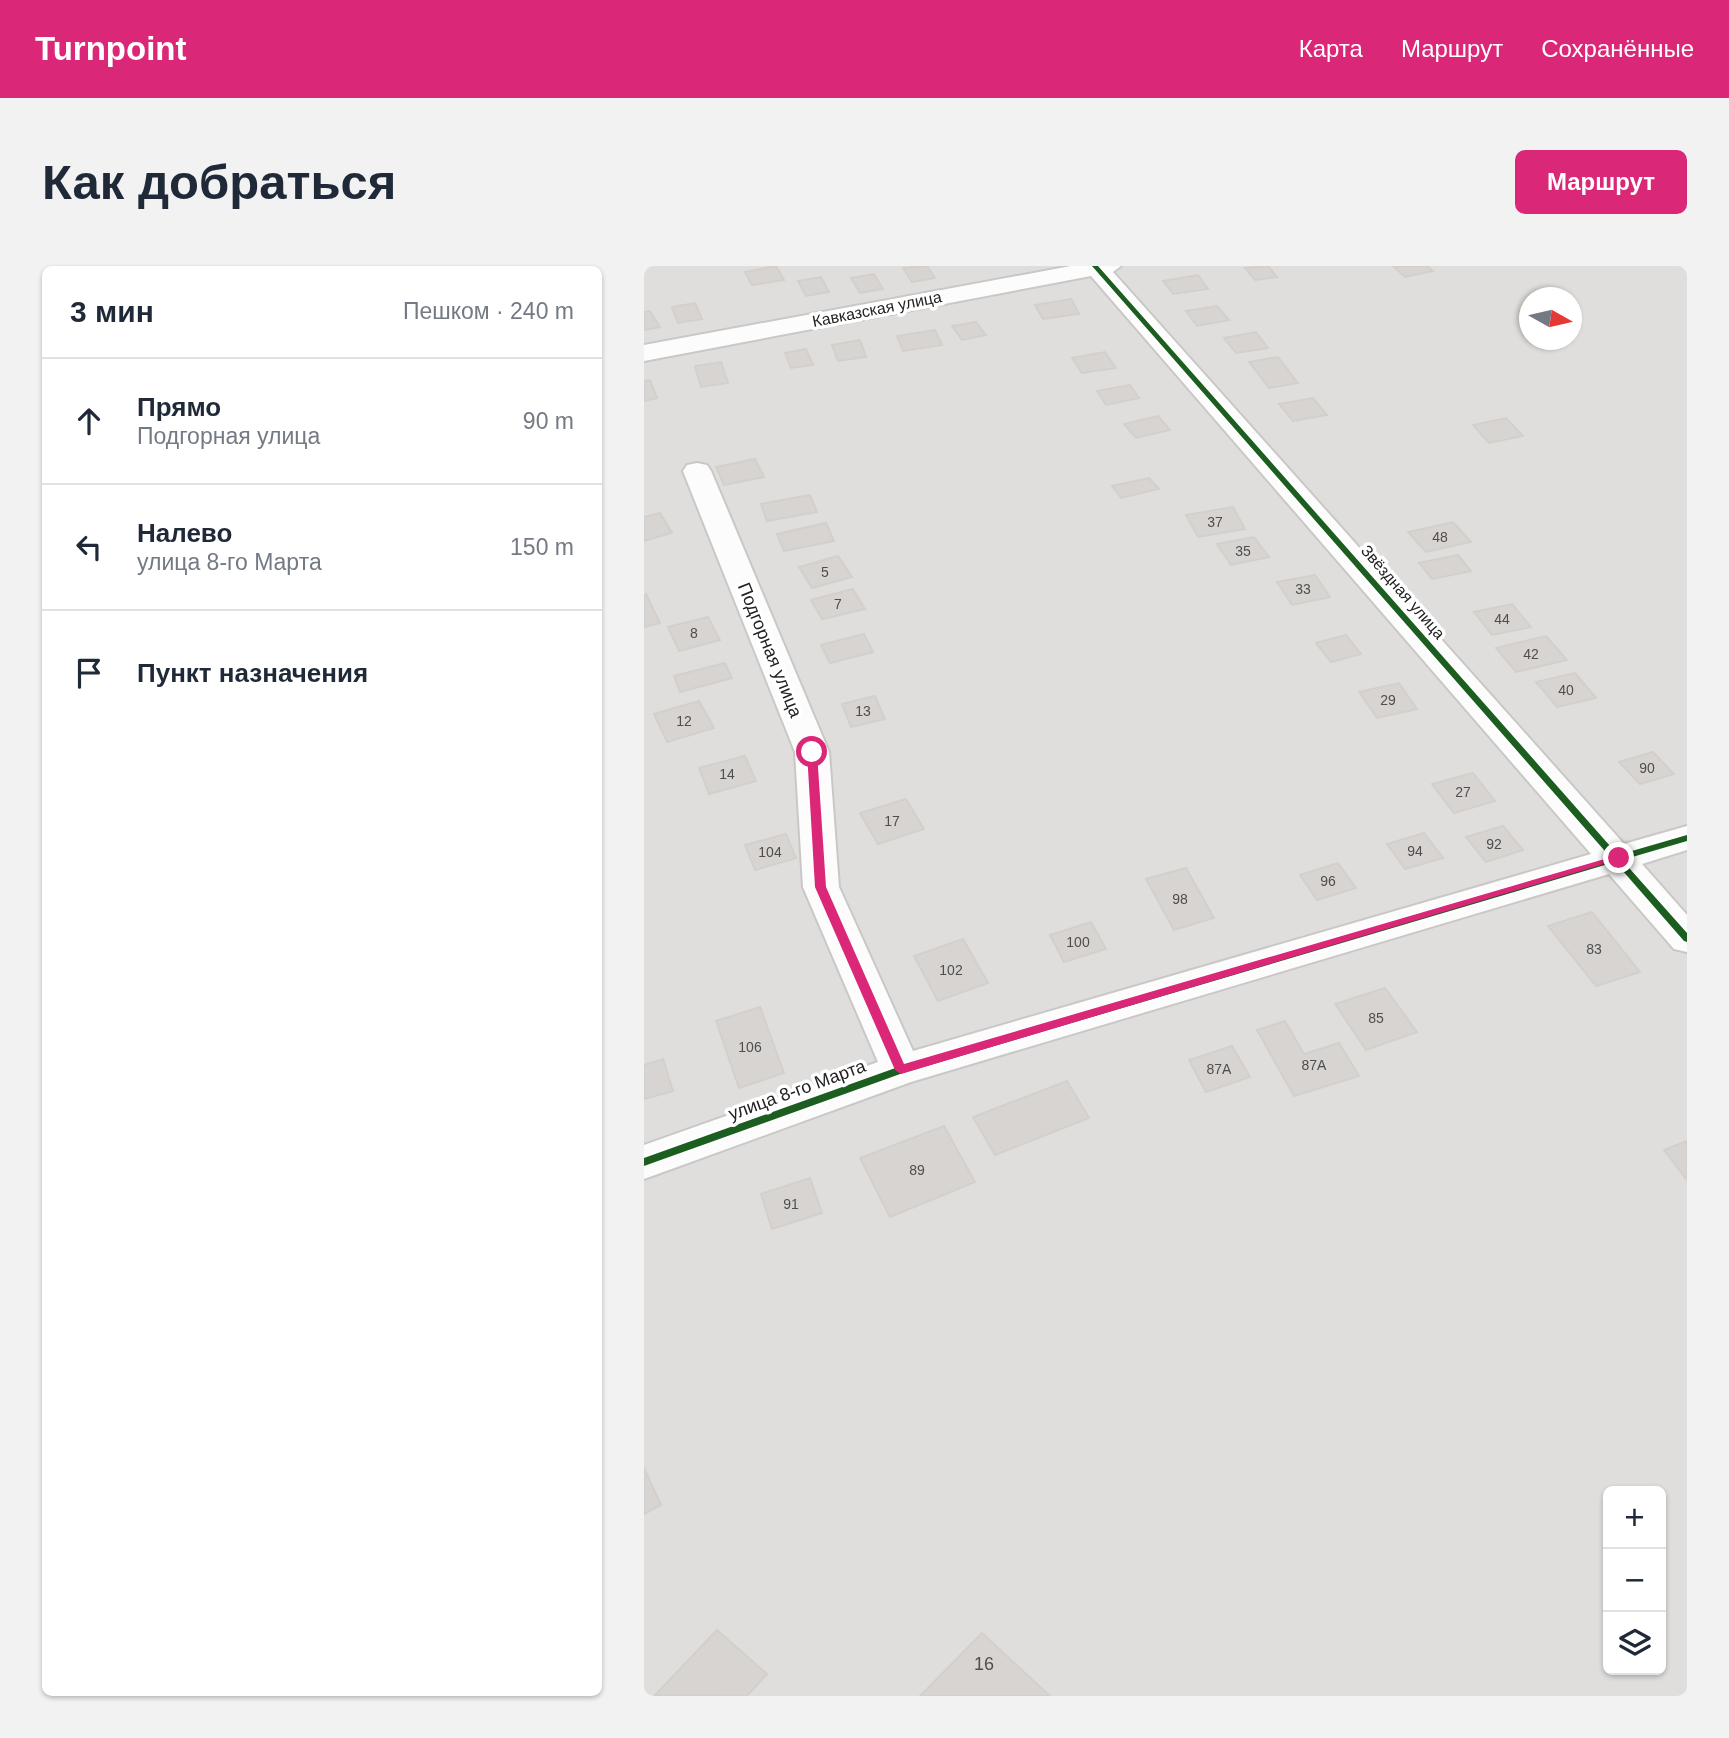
<!DOCTYPE html>
<html lang="ru">
<meta charset="utf-8">
<style>
body{margin:0;font-family:Helvetica,sans-serif;background:#f2f2f3;color:#1f2937}
.controls{position:absolute;right:21px;bottom:21px;display:grid;overflow:hidden;border-radius:10px;box-shadow:0 2px 5px #0004}
.controls button{width:63px;height:63px;display:grid;place-items:center;padding:0;border:0;border-bottom:2px solid #e0e1e3;background:#fff;color:#1f2937;font:35px sans-serif}
.compass{position:absolute;left:875px;top:21px;width:63px;height:63px;border-radius:50%;background:#fff;box-shadow:0 2px 5px #0004;rotate:98deg}
.stop{position:absolute;width:21px;height:21px;margin:-16px;border:5px solid #db2777;border-radius:50%;background:#fff}
.stop.end{background:#db2777;border-color:#fff;box-shadow:0 2px 7px #0008}
.list{margin:0;padding:0;list-style:none}
h2{display:flex;justify-content:space-between;align-items:center;height:91px;margin:0;padding:0 28px;font-size:30px}
h2 small{font-size:23px;font-weight:400;color:#747a83}
.list li{display:grid;grid-template-columns:46px 1fr auto;gap:21px;align-items:center;box-sizing:border-box;height:126px;padding:0 28px;border-top:2px solid #e0e1e3}
.list b{display:block;font-size:26px;white-space:nowrap}
.list p{margin:0;font-size:23px;white-space:nowrap;color:#747a83}
.list em{font-size:23px;font-style:normal;color:#747a83}
.icon{flex:none;width:38px;height:38px;fill:none;stroke:currentColor;stroke-width:2;stroke-linecap:round;stroke-linejoin:round}
.map{position:relative;flex:none;width:1043px;height:1430px;overflow:hidden;border-radius:10px}
header{display:flex;align-items:center;gap:42px;box-sizing:border-box;height:98px;padding:0 35px;background:#db2777;color:#fff}
header strong{font-size:33px}
nav{display:flex;gap:38px;margin-inline-start:auto;font-size:24px}
.intro{display:flex;align-items:center;justify-content:space-between;box-sizing:border-box;height:168px;padding:0 42px}
h1{margin:0;font-size:49px}
.button{padding:18px 32px;border-radius:10px;background:#db2777;color:#fff;font-size:24px;font-weight:700}
main{display:flex;gap:42px;padding:0 42px}
aside{flex:1;background:#fff;border-radius:10px;box-shadow:0 2px 5px #0004}
.map>svg:first-child{display:block}
</style>
<header>
<strong>Turnpoint</strong>
<nav><a>Карта</a><a>Маршрут</a><a>Сохранённые</a></nav>
</header>
<div class="intro"><h1>Как добраться</h1><a class="button">Маршрут</a></div>
<main>
<aside>
<h2>3 мин<small>Пешком · 240 m</small></h2>
<ul class="list">
<li><svg class="icon" aria-label="ahead" viewBox="0 0 24 24"><path d="M12 20V5M6 11l6-6 6 6"/></svg><div><b>Прямо</b><p>Подгорная улица</p></div><em>90 m</em></li>
<li><svg class="icon" aria-label="left" viewBox="0 0 24 24"><path d="M17 20v-9H6M10 6l-5 5 5 5"/></svg><div><b>Налево</b><p>улица 8-го Марта</p></div><em>150 m</em></li>
<li><svg class="icon" aria-label="arrive" viewBox="0 0 24 24"><path d="M6 21V4h12l-3 4 3 4H6"/></svg><div><b>Пункт назначения</b></div></li>
</ul>
</aside>
<div class="map">
<svg width="1043" height="1430" viewBox="0 0 1043 1430">
<rect width="100%" height="100%" fill="#f0eeeb"/>
<path fill="#dfdedc" fill-rule="evenodd" d="M0,0H1043V1430H0ZM886,32H928V74H886ZM964,1225H1017V1404H964Z"/>
<g fill="#d7d4d2" stroke="#d3d0cc" stroke-width="2">
<polygon points="132,0 140,14 108,19 101,6"/>
<polygon points="283,0 291,12 268,16 259,2"/>
<polygon points="624,0 633,11 611,14 601,2"/>
<polygon points="749,0 783,0 789,5 761,11"/>
<polygon points="230,8 239,23 216,27 207,12"/>
<polygon points="554,9 564,23 529,28 519,15"/>
<polygon points="177,11 185,26 162,30 154,15"/>
<polygon points="427,33 435,48 399,53 391,39"/>
<polygon points="51,37 58,53 34,57 28,41"/>
<polygon points="573,40 585,54 553,60 542,45"/>
<polygon points="6,45 16,61 0,64 0,46"/>
<polygon points="332,56 342,69 318,74 308,60"/>
<polygon points="291,64 298,79 259,85 253,70"/>
<polygon points="612,66 624,82 592,87 580,72"/>
<polygon points="216,74 222,91 194,95 188,79"/>
<polygon points="162,83 169,99 147,102 141,87"/>
<polygon points="461,86 472,102 438,107 428,92"/>
<polygon points="634,91 654,117 625,122 605,96"/>
<polygon points="77,96 84,117 57,121 51,100"/>
<polygon points="6,114 13,132 0,135 0,115"/>
<polygon points="486,119 495,132 462,139 453,125"/>
<polygon points="669,132 683,149 649,155 635,138"/>
<polygon points="514,150 526,164 492,172 480,158"/>
<polygon points="862,152 879,170 845,177 829,159"/>
<polygon points="111,193 120,211 80,219 72,201"/>
<polygon points="505,212 515,223 477,232 468,220"/>
<polygon points="166,229 173,246 123,255 117,238"/>
<polygon points="589,241 601,263 554,271 542,249"/>
<polygon points="16,247 28,267 0,275 0,251"/>
<polygon points="809,256 827,276 782,286 764,266"/>
<polygon points="182,257 190,275 140,285 133,268"/>
<polygon points="610,271 625,291 587,299 573,278"/>
<polygon points="814,289 827,305 788,313 775,297"/>
<polygon points="194,290 208,311 168,322 155,301"/>
<polygon points="671,309 686,331 648,339 633,316"/>
<polygon points="209,323 221,343 178,353 167,334"/>
<polygon points="2,328 16,357 0,361 0,329"/>
<polygon points="868,338 887,361 848,369 830,346"/>
<polygon points="64,351 76,374 35,385 24,361"/>
<polygon points="220,368 229,386 186,397 177,379"/>
<polygon points="702,369 717,388 687,396 672,377"/>
<polygon points="902,370 923,394 872,406 852,382"/>
<polygon points="81,397 88,412 36,426 30,410"/>
<polygon points="931,407 952,432 913,441 892,416"/>
<polygon points="755,417 773,443 733,452 715,426"/>
<polygon points="231,430 241,453 207,461 198,438"/>
<polygon points="55,435 70,462 23,476 10,448"/>
<polygon points="1009,486 1030,508 996,518 975,496"/>
<polygon points="101,490 112,515 65,528 55,502"/>
<polygon points="829,507 851,535 810,547 788,518"/>
<polygon points="262,533 280,563 234,578 216,547"/>
<polygon points="859,560 879,584 842,596 822,571"/>
<polygon points="780,567 799,592 761,603 743,578"/>
<polygon points="142,568 152,592 111,604 101,579"/>
<polygon points="694,597 712,622 673,634 656,609"/>
<polygon points="542,602 570,652 530,664 502,613"/>
<polygon points="948,646 996,706 952,720 904,660"/>
<polygon points="447,656 462,683 420,696 406,669"/>
<polygon points="319,673 344,717 294,735 270,690"/>
<polygon points="741,722 773,766 722,784 691,738"/>
<polygon points="116,741 140,807 95,822 72,755"/>
<polygon points="641,755 660,788 695,777 715,810 650,830 613,764"/>
<polygon points="588,780 606,811 562,826 545,794"/>
<polygon points="19,793 29,825 0,833 0,799"/>
<polygon points="423,815 445,852 351,889 329,851"/>
<polygon points="300,860 331,916 246,951 216,892"/>
<polygon points="1043,875 1043,914 1020,884"/>
<polygon points="166,912 178,947 128,963 117,928"/>
<polygon points="0,1202 17,1239 0,1248"/>
<polygon points="73,1364 123,1408 103,1430 11,1429"/>
<polygon points="338,1367 406,1430 276,1430"/>
</g>
<g fill="none" stroke-linecap="round" stroke-linejoin="round">
<defs>
<polygon id="street" points="427,0 477,0 469,6 980,578 1043,560 1043,584 998,598 1043,649 1043,686 1030,683 965,608 267,816 0,913 0,879 234,796 159,621 151,486 39,205 43,199 53,197 63,199 67,205 185,486 195,621 269,785 947,588 447,10 0,95 0,79"/>
</defs>
<use href="#street" stroke="#c9c8c7" stroke-width="4"/>
<use href="#street" fill="#fdfcfc" fill-rule="evenodd"/>
<defs>
<polygon id="cycleway" points="448,0 454,0 974,589 1043,569 1043,575 978,594 1043,667 1043,676 1040,675 971,596 259,807 0,900 0,892 257,800 967,592"/>
</defs>
<use href="#cycleway" stroke="#fff" stroke-width="4"/>
<use href="#cycleway" fill="#1b5e20" fill-rule="evenodd"/>
</g>
<polygon fill="#db2777" points="168,482 173,486 182,621 260,798 971,590 980,592 257,808 251,804 171,621 163,486"/>
<g text-anchor="middle" dominant-baseline="central" stroke-width="7" stroke-linejoin="round" paint-order="stroke">
<g font-size="14" fill="#4f4e4e">
<text x="571" y="256">37</text>
<text x="796" y="271">48</text>
<text x="599" y="285">35</text>
<text x="181" y="306">5</text>
<text x="659" y="323">33</text>
<text x="194" y="338">7</text>
<text x="858" y="353">44</text>
<text x="50" y="367">8</text>
<text x="887" y="388">42</text>
<text x="922" y="424">40</text>
<text x="744" y="434">29</text>
<text x="219" y="445">13</text>
<text x="40" y="455">12</text>
<text x="1003" y="502">90</text>
<text x="83" y="508">14</text>
<text x="819" y="526">27</text>
<text x="248" y="555">17</text>
<text x="850" y="578">92</text>
<text x="771" y="585">94</text>
<text x="126" y="586">104</text>
<text x="684" y="615">96</text>
<text x="536" y="633">98</text>
<text x="434" y="676">100</text>
<text x="950" y="683">83</text>
<text x="307" y="704">102</text>
<text x="732" y="752">85</text>
<text x="106" y="781">106</text>
<text x="670" y="799">87А</text>
<text x="575" y="803">87А</text>
<text x="273" y="904">89</text>
<text x="147" y="938">91</text>
</g>
<g font-size="16" fill="#222" stroke="#fff">
<text transform="translate(233 43) rotate(-11)">Кавказская улица</text>
<text transform="translate(759 326) rotate(49)">Звёздная улица</text>
</g>
<g font-size="18" fill="#222" stroke="#fff">
<text transform="translate(126 384) rotate(68)">Подгорная улица</text>
<text transform="translate(153 824) rotate(-20)">улица 8-го Марта</text>
</g>
<g font-size="18" fill="#4f4e4e">
<text x="340" y="1398">16</text>
</g>
</g>
</svg>
<div class="controls">
<button>+</button>
<button>−</button>
<button><svg class="icon" aria-label="layers" viewBox="0 0 24 24"><path d="M12 4l9 5-9 5-9-5zM3 14l9 5 9-5"/></svg></button>
</div>
<svg class="compass" viewBox="-18 -18 36 36"><path d="M0-13l5 13h-10z" fill="#e53935"/><path d="M0 13l5-13h-10z" fill="#747a83"/></svg>
<div class="stop" style="left:168px;top:486px"></div>
<div class="stop end" style="left:975px;top:592px"></div>
</div>
</main>
